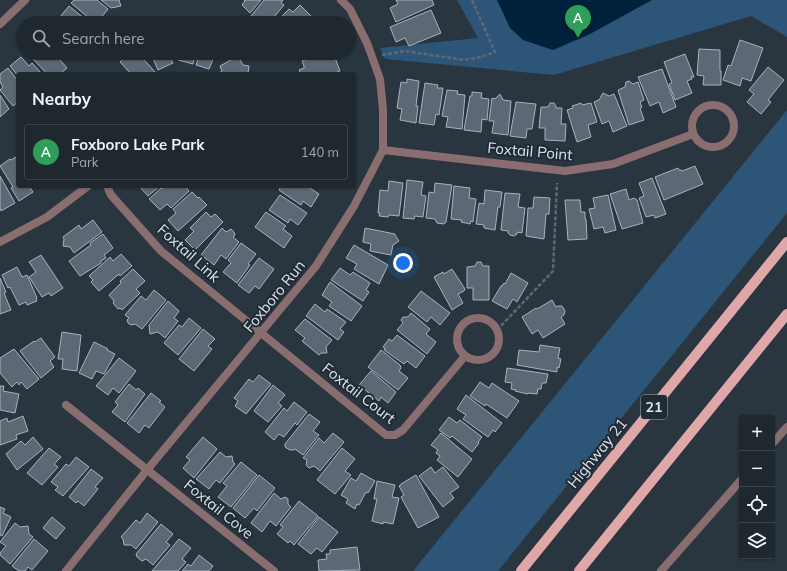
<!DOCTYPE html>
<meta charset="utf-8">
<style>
body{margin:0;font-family:Mulish,sans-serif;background:#273037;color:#f1f3f6}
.controls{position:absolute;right:12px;bottom:12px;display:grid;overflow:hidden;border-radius:4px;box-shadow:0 1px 3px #0004}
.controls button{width:36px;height:36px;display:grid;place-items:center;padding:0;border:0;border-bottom:1px solid #3c444b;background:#1f282f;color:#f1f3f6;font:20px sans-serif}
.you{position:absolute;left:403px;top:263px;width:14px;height:14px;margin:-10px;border:3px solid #fff;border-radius:50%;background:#1a73e8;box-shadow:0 0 0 6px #1a73e833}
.badge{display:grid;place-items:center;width:26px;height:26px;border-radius:50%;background:#f59b9e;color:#fff;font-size:13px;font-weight:700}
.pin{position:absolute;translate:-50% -33px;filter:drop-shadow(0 1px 2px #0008)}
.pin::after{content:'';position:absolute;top:21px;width:14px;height:12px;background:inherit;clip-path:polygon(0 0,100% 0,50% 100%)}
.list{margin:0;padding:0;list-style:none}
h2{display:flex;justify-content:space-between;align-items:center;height:52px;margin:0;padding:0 16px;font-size:17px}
h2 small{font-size:13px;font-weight:400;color:#a1a6aa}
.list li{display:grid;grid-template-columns:26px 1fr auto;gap:12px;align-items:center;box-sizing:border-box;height:56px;margin:0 8px 8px;padding:0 8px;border:1px solid #3c444b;border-radius:4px}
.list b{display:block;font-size:15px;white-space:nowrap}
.list p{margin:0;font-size:13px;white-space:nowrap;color:#a1a6aa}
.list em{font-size:13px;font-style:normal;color:#a1a6aa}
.icon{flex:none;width:22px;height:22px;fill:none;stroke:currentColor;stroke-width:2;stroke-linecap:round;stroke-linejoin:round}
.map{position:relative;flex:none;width:787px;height:571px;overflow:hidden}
.search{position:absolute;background:#1f282f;box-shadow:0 1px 3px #0004;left:16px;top:16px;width:340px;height:44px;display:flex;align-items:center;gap:10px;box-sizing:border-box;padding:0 14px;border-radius:22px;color:#a1a6aa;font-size:15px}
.panel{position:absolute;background:#1f282f;box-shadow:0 1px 3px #0004;left:16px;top:72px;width:340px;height:116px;border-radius:4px}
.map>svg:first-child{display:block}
</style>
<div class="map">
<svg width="787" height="571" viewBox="0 0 787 571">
<rect width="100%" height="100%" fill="#29353f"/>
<g fill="#2c5577">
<polygon points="457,0 787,0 787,37 751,16 554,75 385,59 380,48 478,38"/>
<polygon points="787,110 787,213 498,571 413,571"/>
</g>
<polygon fill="#00213b" points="497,0 652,0 590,34 553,50 523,40 510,28"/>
<g fill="#5c6974" stroke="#a5b3c0">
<polygon points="74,0 97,0 108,9 97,23 95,23 71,3"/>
<polygon points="101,0 119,0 121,6 111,8"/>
<polygon points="244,0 261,0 250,13 242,5 245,1"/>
<polygon points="264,0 283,0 281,3 284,5 269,23 264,23 262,21 260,23 251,16"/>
<polygon points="396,0 432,0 434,5 396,22 390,8 398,4"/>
<polygon points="300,5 311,16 304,23 275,23 289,9 293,12"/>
<polygon points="69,6 90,23 67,23 60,17"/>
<polygon points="431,10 441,33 409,46 405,38 396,42 390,27"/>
<polygon points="740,40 763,48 751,81 742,78 740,86 723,80 728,65 731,66"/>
<polygon points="699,49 720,50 720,71 721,71 721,85 703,85 704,76 697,75"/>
<polygon points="33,53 54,53 67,68 60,74 47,74 33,59 36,56"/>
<polygon points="60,53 73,53 67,59"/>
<polygon points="124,53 138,53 156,73 155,74 131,74 120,62 126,55"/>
<polygon points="152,53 168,53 173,63 158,70 152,56 153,56"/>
<polygon points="180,53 196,53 193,64 178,60"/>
<polygon points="200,53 221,53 219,59 214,57 209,69 196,65"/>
<polygon points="320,54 323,59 334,55 340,71 332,74 301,74 299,70 304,68 304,66 302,61"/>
<polygon points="685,54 694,77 691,77 692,79 687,81 692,93 675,100 669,84 672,83 664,62"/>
<polygon points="238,56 243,65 249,66 248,74 218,74 222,71 220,66"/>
<polygon points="21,57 29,66 32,63 42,74 18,74 18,76 10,66"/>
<polygon points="768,67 784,80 768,100 771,102 761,114 747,102 754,94 749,90"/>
<polygon points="8,68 18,81 18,102 13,106 0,90 3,87 0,82 0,74"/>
<polygon points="662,69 676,107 663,113 659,102 650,106 638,77"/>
<polygon points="407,79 419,81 416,106 418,106 416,123 400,120 402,109 397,108 401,82 407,83"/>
<polygon points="629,81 633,84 638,82 644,100 640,102 642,107 640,108 644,120 629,125 618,90 625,87 626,82"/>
<polygon points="425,83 438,85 437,88 443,88 439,115 436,114 434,125 419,123"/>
<polygon points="447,90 458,91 457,94 465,95 462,129 446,127 448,117 442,116"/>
<polygon points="472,92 482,93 481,98 489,99 487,120 482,119 481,132 464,130 470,96 472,96"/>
<polygon points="603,93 609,96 614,94 627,126 613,132 609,121 602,124 594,102 599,100"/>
<polygon points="500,94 503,100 511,101 508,135 492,133 494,121 489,121 492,98 495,99"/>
<polygon points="0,95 9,109 0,117"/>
<polygon points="516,102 536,104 532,129 527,129 526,138 510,136"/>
<polygon points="550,103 554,103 556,106 556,108 562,108 561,124 566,124 565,141 545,140 545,128 539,128 541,107 548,107"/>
<polygon points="581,103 582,105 591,103 597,122 588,125 591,137 577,142 567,110 573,108 572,106"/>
<polygon points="16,157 18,161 18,186 29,186 33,192 19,201 11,188 13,187 0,166 10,159 11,160"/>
<polygon points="695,166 703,184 664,200 655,177 678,168 679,170 681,170 682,171"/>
<polygon points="0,176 15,203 1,211 0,208"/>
<polygon points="652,178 666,214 655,218 654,215 646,217 639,198 644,196 639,183"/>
<polygon points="407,180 423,182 421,195 426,196 423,217 415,216 414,219 403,218"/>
<polygon points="389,181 403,183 399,216 389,215 388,217 379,216 380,213 378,213 380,190 388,191"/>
<polygon points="435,183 452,185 446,222 444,224 437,223 435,219 426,218 429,192 434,193"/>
<polygon points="139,186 160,186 148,196"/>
<polygon points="165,186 185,186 189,191 171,208 167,204 160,210 149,199 161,188 162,189"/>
<polygon points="281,186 307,186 319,194 311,207 303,201 301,205 279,190"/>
<polygon points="454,186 470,188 469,198 476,199 473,222 471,221 470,224 461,222 462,220 451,219"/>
<polygon points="626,189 629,200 634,198 637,200 643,223 622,229 610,194"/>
<polygon points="485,190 502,192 500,207 498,207 495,230 484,228 484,225 476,224 479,203 484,204"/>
<polygon points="192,192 198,198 199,197 207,205 178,231 168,220 176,213 173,209"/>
<polygon points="505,193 520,194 518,207 525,208 522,233 517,232 517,234 514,236 510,235 508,233 508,231 501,230"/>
<polygon points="280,195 307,213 298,225 290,219 288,223 269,210"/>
<polygon points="608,195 616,230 605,233 603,227 594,229 589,209 595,208 593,198"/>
<polygon points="534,197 550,198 549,214 546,214 544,239 526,236 528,208 533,208"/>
<polygon points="565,200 580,200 581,212 585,212 585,219 586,219 587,239 568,240"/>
<polygon points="206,212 211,217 215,214 223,222 195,250 185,240 194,231 190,228"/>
<polygon points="266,212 286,226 283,229 292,236 284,248 255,227"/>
<polygon points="93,220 102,232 74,253 70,247 63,246 64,239 63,237 79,225 81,229"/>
<polygon points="222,228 226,232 231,229 234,232 235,235 233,237 239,242 226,259 221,255 214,265 201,255"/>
<polygon points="365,228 395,234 395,235 399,241 393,245 391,255 370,251 371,244 363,242"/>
<polygon points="103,234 113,248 104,255 106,258 101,261 101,263 80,276 69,261 91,245 90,243"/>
<polygon points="241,243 256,254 248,264 250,265 237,283 223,272 231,263 228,260"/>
<polygon points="354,245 388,265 379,284 354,269 357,264 346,258"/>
<polygon points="121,254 132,266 120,276 119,274 99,291 91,282 93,280 89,276 110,257 113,261"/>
<polygon points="41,255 63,288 51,296 49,293 42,297 29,277 36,272 29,262"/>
<polygon points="259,258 274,269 259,289 255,286 249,293 238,285"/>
<polygon points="477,262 481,262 483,266 489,266 489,300 473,300 473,288 467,288 467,267 475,266"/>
<polygon points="17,267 22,277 27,275 37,298 36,299 37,301 27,305 26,302 19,305 10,287 8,288 2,275"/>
<polygon points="340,268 350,275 353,272 370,283 366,290 369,292 363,301 331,280"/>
<polygon points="133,269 145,281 136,289 140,293 122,310 120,308 118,309 113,303 114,301 109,295 121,283 120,281"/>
<polygon points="452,269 465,289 464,291 458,294 463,303 452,310 434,277 443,272 444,274"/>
<polygon points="511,273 528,283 517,302 513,299 507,309 492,301 501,286 502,286 504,283 505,284"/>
<polygon points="0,278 6,292 4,293 11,310 0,314"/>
<polygon points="330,282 362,306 351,321 329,306 332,302 322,295"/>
<polygon points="154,290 166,300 142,329 135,324 131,325 128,323 127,320 129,318 125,315 141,296 146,300"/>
<polygon points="421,291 450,313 440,325 431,317 427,322 408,307"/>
<polygon points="552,300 556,307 558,306 562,306 565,311 564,315 561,317 565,324 543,338 538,330 532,334 522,317 536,308 537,309"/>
<polygon points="168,301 179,311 174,318 178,321 165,338 158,332 150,334 149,325"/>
<polygon points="315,304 325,312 327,309 346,322 340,329 344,332 338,340 306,316"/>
<polygon points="411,313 430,329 426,334 436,342 427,354 397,330 403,323 401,320 403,317 408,317"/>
<polygon points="189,318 201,328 178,355 164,343 179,325 182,327"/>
<polygon points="305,319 332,340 326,347 327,353 321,353 319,355 302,341 305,338 295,330"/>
<polygon points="203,329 215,339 208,346 212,349 194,371 179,359"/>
<polygon points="62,332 81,335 77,371 62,369 63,359 58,359"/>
<polygon points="397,335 425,356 416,368 407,361 404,364 384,350 385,348 383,347 389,339 392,341"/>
<polygon points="41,338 55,357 50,361 54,367 41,378 20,351 34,341 35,342"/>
<polygon points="94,342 108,349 107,350 115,354 104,374 96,371 92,379 79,373"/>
<polygon points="540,345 560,348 558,358 561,359 559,368 557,367 557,372 517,365 519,350 539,352"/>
<polygon points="14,349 39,379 27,389 21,382 19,385 17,382 12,387 0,373 0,358"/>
<polygon points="381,350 400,365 401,368 399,371 408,378 398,390 368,367"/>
<polygon points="119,358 136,371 119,393 113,388 108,395 96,386"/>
<polygon points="507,368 548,374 546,383 542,383 541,389 538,389 537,394 528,393 528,394 515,391 516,390 511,389 512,383 505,382"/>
<polygon points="371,371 396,392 388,403 381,397 379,401 359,385"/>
<polygon points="259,375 271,384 246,414 235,406 238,401 234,398 249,379 253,382"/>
<polygon points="480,382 489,388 492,383 519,401 507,418 486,404 485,406 470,396"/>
<polygon points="129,384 136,390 138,388 145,394 125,422 112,412 118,405 115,402"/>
<polygon points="273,385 285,395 278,403 282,406 268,422 254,411"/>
<polygon points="0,386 4,386 3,391 19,394 15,413 0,410"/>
<polygon points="151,393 161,401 159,402 165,407 149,428 145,425 139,433 127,423"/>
<polygon points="466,395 502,423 495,432 493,430 488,437 463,419 466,415 457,409"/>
<polygon points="294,402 307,412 297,425 295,423 284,437 279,434 274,440 265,432 284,408 287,411"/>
<polygon points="309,414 320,422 313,431 319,435 303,455 295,449 293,450 290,450 285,447 285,444"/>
<polygon points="23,416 28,431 16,435 17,439 0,445 0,421 7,418 8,422"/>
<polygon points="449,417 457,423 460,420 482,437 478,442 479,443 472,452 452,436 450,438 439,430"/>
<polygon points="333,433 344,442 320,471 314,466 309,468 306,465 307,460 303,458 319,438 324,443"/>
<polygon points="441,433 472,459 458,477 437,460 440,456 436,453 438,450 431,445"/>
<polygon points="33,437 43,449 17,470 6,454 21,441 25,445"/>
<polygon points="203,437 217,449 194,478 183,468 190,460 186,457"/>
<polygon points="49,448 61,457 54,464 58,467 42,485 27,473"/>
<polygon points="342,448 355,459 345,471 351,475 335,494 317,480"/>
<polygon points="220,452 226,457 232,456 233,462 235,464 220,483 216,480 209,489 196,479"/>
<polygon points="76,457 89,467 63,496 55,490 58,487 51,482 66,464 69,466"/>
<polygon points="241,462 257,475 231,507 218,497 227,486 223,483"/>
<polygon points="431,467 435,473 443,467 459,487 450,493 454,498 443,507 419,476"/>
<polygon points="91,469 103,478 95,487 98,489 84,506 78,501 76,503 69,497"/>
<polygon points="361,473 375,481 368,493 366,492 359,505 357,504 355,509 346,503 348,499 341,495 351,478 356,481"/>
<polygon points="259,475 275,488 257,511 254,508 245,518 233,508"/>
<polygon points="416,475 439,517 418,528 401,497 404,495 399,486 401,485 401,484"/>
<polygon points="377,481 395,485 392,497 399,498 393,524 383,522 383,524 372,521 377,499 374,499"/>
<polygon points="274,493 281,499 285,497 288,499 288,504 291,507 276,526 270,521 262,532 251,523"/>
<polygon points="299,501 318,516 294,545 290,541 288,543 277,534 283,527 280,525"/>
<polygon points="0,507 5,509 3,513 11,517 2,536 0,535"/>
<polygon points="147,513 158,522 136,549 131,545 124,545 123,539 121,537 136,520 140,523"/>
<polygon points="52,517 65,528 56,539 43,528"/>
<polygon points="319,517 338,532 322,552 317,548 311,554 298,544"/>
<polygon points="15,523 20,527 28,526 29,534 33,537 10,564 0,555 0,553 6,546 0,542"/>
<polygon points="161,524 173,534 166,542 170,545 153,565 146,559 142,561 137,557 136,554"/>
<polygon points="34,539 48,551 32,570 28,567 25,571 19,571 12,566"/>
<polygon points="179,539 191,548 182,559 186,562 178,571 152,571"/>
<polygon points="357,547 360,570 319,571 318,560 327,559 326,554 330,554 330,550"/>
<polygon points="199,555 213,566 209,571 182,571 188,564 191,566"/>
</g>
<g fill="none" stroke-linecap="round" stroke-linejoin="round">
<g stroke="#5f6972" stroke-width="2.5" stroke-dasharray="4 2" stroke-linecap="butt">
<polyline points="382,55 405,51 464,60 481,57 495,52 472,0"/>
<polyline points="497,330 553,271 557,183"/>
</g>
<g stroke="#8a6e6f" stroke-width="8">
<circle cx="713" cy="126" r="21"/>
<polyline points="383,150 565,171 613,164 693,134"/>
<polyline points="107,186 111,195 161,251 386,435 395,435 403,430 465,356"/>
<polyline points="0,242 47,217 88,186"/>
<circle cx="478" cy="339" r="21"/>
<polyline points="66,405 274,571"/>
<polyline points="772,444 787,427"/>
<polyline points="66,571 147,470 316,266 354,206 383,150 383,110 380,79 367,43 350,9 341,0"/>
<polyline points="661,571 742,479"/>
</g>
<polyline stroke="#8a6e6f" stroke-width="8" points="0,24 25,0"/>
<g stroke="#e0a7a9" stroke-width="10">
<polyline points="521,571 787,242"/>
<polyline points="579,571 787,314"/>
</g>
</g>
<g text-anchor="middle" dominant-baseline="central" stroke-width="4" stroke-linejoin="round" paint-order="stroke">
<rect fill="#202b35" stroke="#a4acb4" stroke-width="1" x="641" y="395" width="26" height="24" rx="3"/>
<g font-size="14" font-weight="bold" fill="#dce3ea">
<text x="654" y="407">21</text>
</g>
<g font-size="15" fill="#dce3ea" stroke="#202b35">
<text transform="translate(530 151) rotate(5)">Foxtail Point</text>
<text transform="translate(189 253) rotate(42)">Foxtail Link</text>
<text transform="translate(274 296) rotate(-51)">Foxboro Run</text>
<text transform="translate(359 393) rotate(38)">Foxtail Court</text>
<text transform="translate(597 453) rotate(-51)">Highway 21</text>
<text transform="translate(219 509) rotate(39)">Foxtail Cove</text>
</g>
</g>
</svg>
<div class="controls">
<button>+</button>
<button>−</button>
<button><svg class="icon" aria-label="locate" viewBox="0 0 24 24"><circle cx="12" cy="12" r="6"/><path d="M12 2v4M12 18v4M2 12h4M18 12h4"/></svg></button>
<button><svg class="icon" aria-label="layers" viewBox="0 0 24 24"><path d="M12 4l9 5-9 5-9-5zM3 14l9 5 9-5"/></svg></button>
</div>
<div class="you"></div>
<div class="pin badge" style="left:578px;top:38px;background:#2e9e5b">A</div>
<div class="search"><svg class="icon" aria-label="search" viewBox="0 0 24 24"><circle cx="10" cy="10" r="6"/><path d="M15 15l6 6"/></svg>Search here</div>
<section class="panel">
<h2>Nearby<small></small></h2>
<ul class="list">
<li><span class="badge" style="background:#2e9e5b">A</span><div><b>Foxboro Lake Park</b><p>Park</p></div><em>140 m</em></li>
</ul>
</section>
</div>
